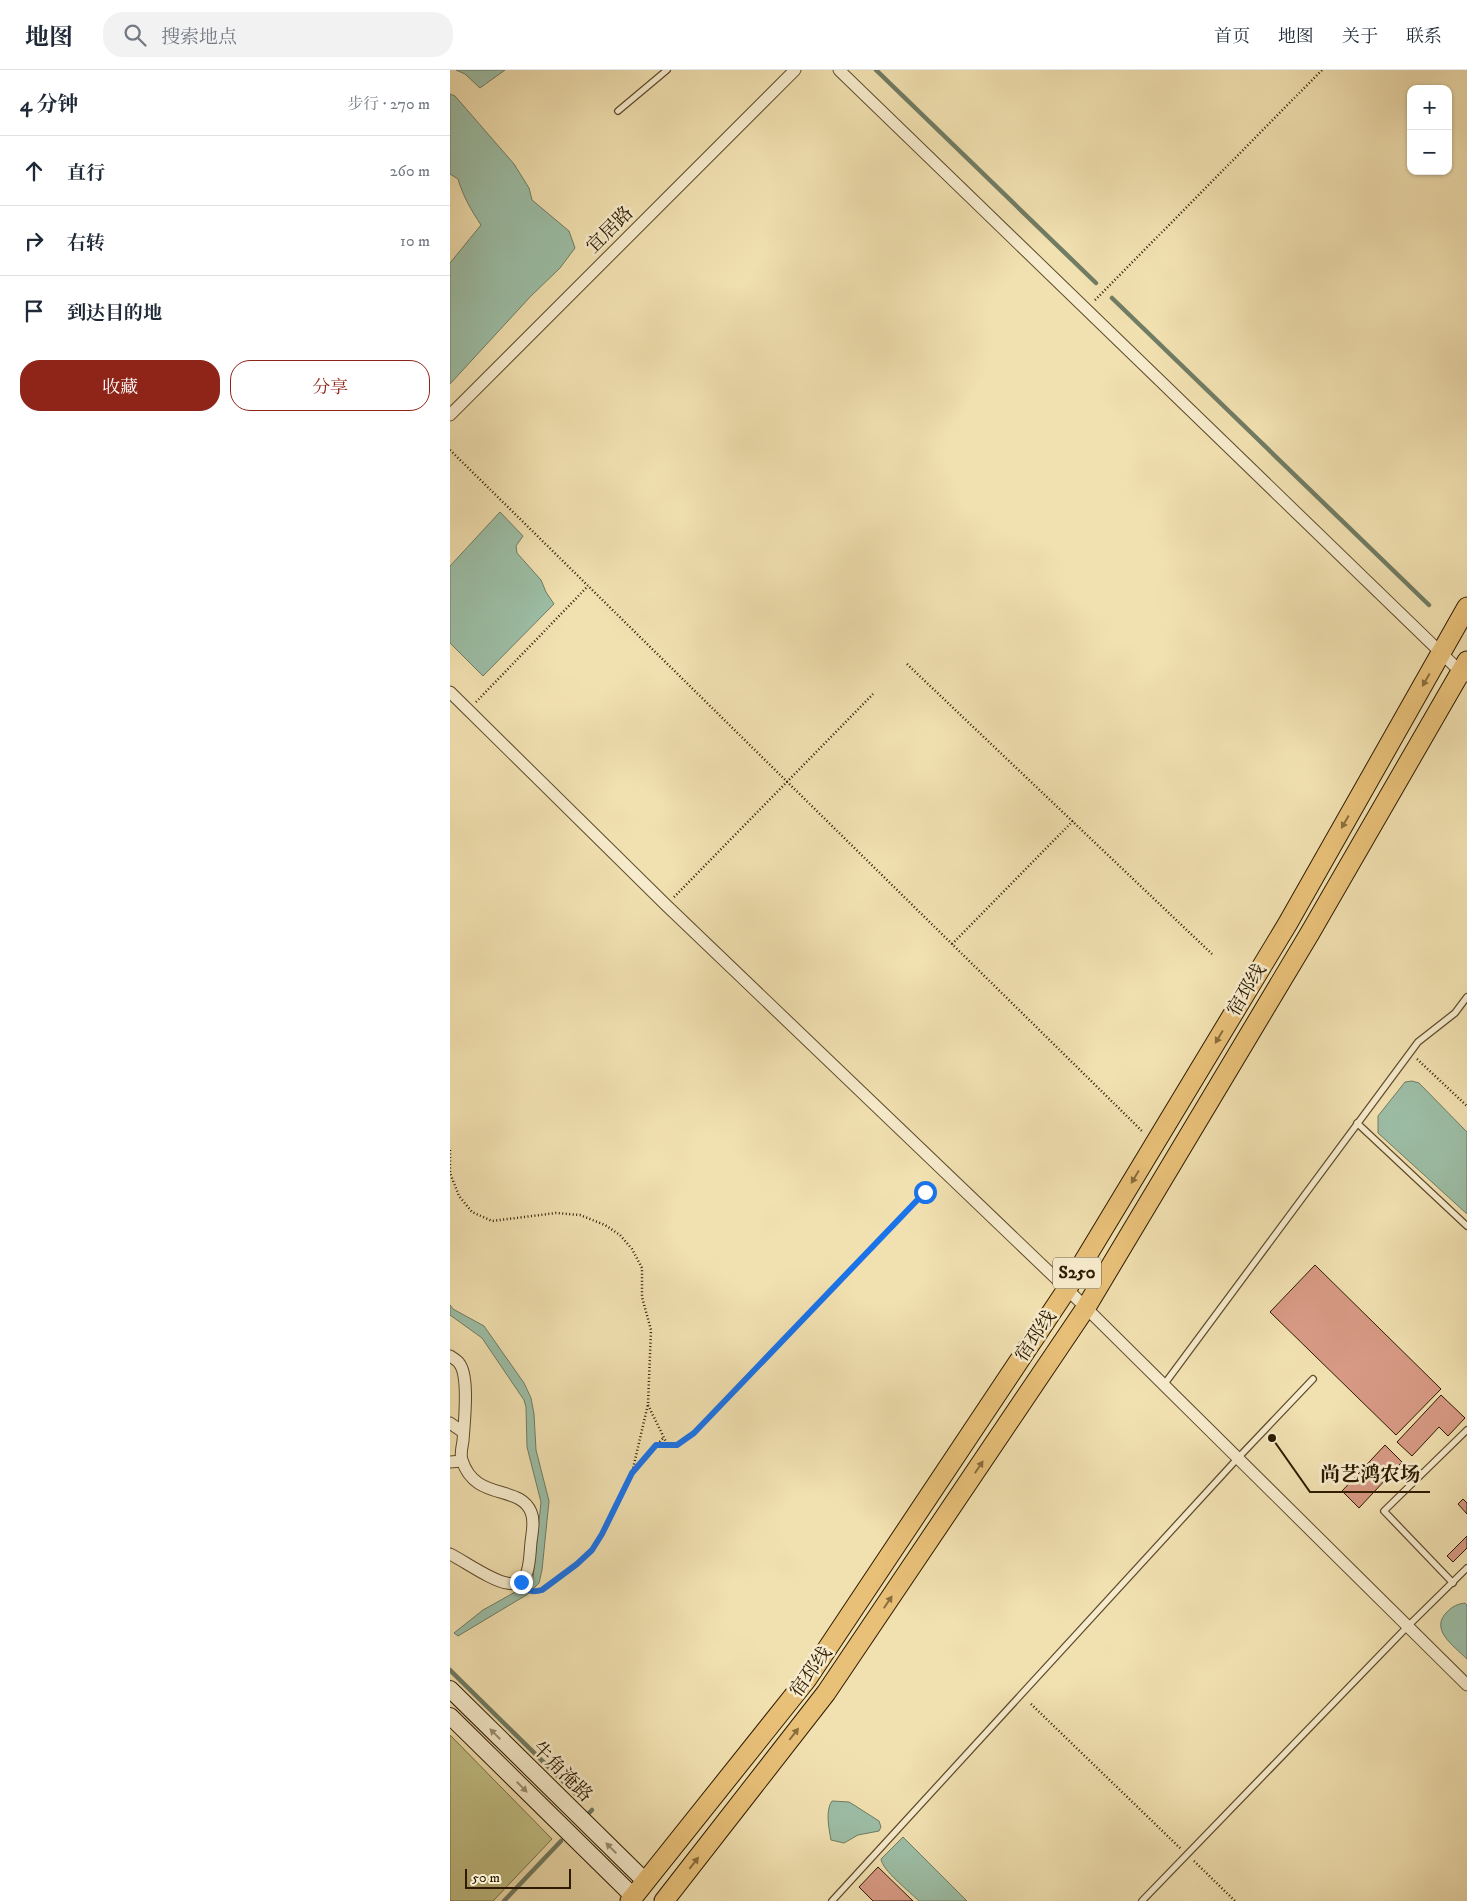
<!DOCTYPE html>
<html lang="zh">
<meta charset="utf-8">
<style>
body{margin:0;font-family:"IM FELL DW Pica","Noto Serif SC",serif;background:#f2f2f3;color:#1f2937}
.controls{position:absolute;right:15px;top:15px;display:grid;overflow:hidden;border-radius:10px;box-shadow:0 1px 4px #0004}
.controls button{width:45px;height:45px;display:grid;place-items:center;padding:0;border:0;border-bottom:1px solid #e0e1e3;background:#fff;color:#1f2937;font:25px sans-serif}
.scale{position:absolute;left:15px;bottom:12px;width:106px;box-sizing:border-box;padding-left:5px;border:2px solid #2d1a00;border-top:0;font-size:14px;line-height:18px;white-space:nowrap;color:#2d1a00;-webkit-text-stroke:4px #f6ebcc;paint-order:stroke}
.stop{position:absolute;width:15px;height:15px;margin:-11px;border:4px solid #1a73e8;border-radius:50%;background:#fff}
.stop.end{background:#1a73e8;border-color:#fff;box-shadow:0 1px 5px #0008}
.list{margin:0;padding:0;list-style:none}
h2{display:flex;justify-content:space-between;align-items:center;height:65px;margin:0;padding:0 20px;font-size:21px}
h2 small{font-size:16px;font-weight:400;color:#747a83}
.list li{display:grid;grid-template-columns:32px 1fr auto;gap:15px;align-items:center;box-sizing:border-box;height:70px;padding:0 20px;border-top:1px solid #e0e1e3}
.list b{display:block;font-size:19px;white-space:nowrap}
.list em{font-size:16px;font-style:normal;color:#747a83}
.actions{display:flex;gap:10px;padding:15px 20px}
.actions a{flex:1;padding:11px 0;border:1px solid #8f2418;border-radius:20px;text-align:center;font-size:18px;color:#8f2418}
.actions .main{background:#8f2418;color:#fff}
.icon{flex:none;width:28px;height:28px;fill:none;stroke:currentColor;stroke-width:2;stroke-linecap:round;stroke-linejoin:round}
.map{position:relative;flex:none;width:1017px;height:1831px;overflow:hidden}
header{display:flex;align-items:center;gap:30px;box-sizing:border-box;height:70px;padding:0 25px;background:#fff;border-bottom:1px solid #e0e1e3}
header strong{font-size:24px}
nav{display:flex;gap:28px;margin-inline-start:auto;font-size:18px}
.search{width:350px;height:45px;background:#f2f2f3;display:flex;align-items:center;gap:12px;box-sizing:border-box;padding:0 18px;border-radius:20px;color:#747a83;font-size:19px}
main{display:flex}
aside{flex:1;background:#fff}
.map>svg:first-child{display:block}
</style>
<header>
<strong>地图</strong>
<div class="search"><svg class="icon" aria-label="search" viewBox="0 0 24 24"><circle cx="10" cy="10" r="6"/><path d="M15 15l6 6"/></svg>搜索地点</div>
<nav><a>首页</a><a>地图</a><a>关于</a><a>联系</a></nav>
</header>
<main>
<aside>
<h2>4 分钟<small>步行 · 270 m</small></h2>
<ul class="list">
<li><svg class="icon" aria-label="ahead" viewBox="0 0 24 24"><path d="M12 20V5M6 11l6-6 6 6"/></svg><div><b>直行</b></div><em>260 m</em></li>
<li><svg class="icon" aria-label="right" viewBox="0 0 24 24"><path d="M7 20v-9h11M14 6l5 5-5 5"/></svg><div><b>右转</b></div><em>10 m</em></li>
<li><svg class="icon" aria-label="arrive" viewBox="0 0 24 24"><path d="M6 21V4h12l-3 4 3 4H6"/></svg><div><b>到达目的地</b></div></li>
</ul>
<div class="actions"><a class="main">收藏</a><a>分享</a></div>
</aside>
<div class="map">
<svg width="1017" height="1831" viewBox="0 0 1017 1831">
<rect width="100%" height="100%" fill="#f1e0b0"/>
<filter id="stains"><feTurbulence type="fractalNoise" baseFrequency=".004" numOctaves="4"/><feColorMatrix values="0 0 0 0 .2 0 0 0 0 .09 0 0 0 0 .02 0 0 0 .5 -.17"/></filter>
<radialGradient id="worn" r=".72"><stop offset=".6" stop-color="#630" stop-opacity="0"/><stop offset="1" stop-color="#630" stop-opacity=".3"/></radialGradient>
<polygon fill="#c2c086" stroke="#786d43" points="0,1665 102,1769 43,1831 0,1831"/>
<g fill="#9cbea6" stroke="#707c64">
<polygon points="6,0 55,0 30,18 15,4"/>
<path d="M0,24L5,26L64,94L79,118L82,130L119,161L125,178L110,198L80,227L0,314V193L31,155C21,140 13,126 8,109L0,104Z"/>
<polygon points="50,442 73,466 66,476 67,483 91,510 96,522 104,534 33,606 0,573 0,496"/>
<polygon points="962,1011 969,1013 1017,1062 1017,1144 928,1063 928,1046 955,1012"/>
<polygon points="0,1235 3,1239 34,1256 74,1313 81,1328 84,1344 86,1380 99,1431 92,1500 89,1513 78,1524 8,1566 4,1563 33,1540 76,1516 83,1509 91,1432 77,1377 76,1337 74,1330 32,1268 0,1245"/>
<path d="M1015,1533L1017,1535V1589C1004,1576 978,1559 998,1541C1003,1536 1008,1534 1015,1533Z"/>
<path d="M382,1731L399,1732L404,1735L429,1751L431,1757L429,1761L408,1765L394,1773L381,1770C379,1759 375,1740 382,1731Z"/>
<path d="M453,1767L517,1831H469C460,1822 432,1800 431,1789Z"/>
</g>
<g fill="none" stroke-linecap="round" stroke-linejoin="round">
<g stroke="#707c64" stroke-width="4.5">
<polyline points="426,0 646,213"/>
<polyline points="662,228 979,535"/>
<polyline points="0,1600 131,1729"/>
<polyline points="138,1744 142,1740"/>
<polyline points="54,1831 111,1771"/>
</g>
</g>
<g fill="#d89a85" stroke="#2d1a00">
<polygon points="865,1195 991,1319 946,1365 820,1242"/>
<polygon points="991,1325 1015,1348 998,1366 989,1357 962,1386 947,1372"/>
<polygon points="935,1375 952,1392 909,1438 892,1421"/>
<polygon points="1013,1429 1017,1433 1017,1444 1008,1434"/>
<polygon points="1017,1466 1017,1478 1003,1492 997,1486"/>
<polygon points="428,1797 463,1831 423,1831 409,1817"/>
</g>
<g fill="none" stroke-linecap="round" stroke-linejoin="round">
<defs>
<g id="lane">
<polyline points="168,41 217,0"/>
<polyline points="907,1053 1017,1156"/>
<polyline points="713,1316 968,972 1005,943 1017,927"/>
<polyline points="1003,1513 934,1441 1017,1360"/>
<polyline points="382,1831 787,1389 863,1309"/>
<polyline points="692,1831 957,1557 1017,1498"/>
</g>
<g id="street">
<polyline points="389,0 1015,606"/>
<polyline points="0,345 345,0"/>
<polyline points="0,622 216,835 617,1219 1017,1615"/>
<path d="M0,1286C3,1288 7,1290 9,1293C20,1306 14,1354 13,1371C12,1377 10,1384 12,1390C25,1432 70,1414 81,1442C85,1451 82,1463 81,1472C80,1482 80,1493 77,1502C75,1512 66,1515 57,1513C42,1511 14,1491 0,1484"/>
<polyline points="0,1353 13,1362"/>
<polyline points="0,1392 12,1391"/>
</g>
<g id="secondary">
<polyline points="0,1619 196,1812"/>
<polyline points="0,1646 184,1827"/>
</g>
<g id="primary">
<polyline points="180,1831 357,1609 617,1219 838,853 1017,537"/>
<polyline points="214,1831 376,1623 635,1239 860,863 1017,591"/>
</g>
</defs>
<use href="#lane" stroke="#5e4c2c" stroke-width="8"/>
<use href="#street" stroke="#5e4c2c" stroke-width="13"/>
<use href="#secondary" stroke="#2d1a00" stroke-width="18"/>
<use href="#primary" stroke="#2d1a00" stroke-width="21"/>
<g stroke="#2d1a00" stroke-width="2.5" stroke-dasharray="1 2.5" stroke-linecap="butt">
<polyline points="645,230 872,0"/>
<polyline points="0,380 693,1062"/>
<polyline points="457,594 762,884"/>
<polyline points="26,632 138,516"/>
<polyline points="224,827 423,624"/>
<polyline points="502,874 623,751"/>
<polyline points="967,989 1017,1036"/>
<polyline points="0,1080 0,1103 9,1126 22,1142 42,1151 106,1143 130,1145 155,1155 170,1165 182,1179 192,1198 192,1227 201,1260 198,1334 182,1403"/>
<polyline points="198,1335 218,1376"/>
<path d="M206,1375C222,1377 232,1374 244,1363L475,1122"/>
<polyline points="78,1521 85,1522 92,1519 127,1494 142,1479 152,1464 182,1403 214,1367"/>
<polyline points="581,1634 731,1779"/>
<polyline points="744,1791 785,1831"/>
</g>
<use href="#lane" stroke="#f6ebcc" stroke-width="5.5"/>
<use href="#street" stroke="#f6ebcc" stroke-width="11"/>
<use href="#secondary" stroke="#f6ebcc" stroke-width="16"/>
<use href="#primary" stroke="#e8c078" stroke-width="19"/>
</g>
<defs><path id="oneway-solid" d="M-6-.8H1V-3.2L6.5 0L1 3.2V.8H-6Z" transform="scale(1.25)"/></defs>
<g fill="#8a6d3c">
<use href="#oneway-solid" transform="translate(976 610) rotate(120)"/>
<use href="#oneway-solid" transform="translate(895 752) rotate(120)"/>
<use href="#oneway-solid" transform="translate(769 967) rotate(121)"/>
<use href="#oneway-solid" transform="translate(685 1107) rotate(121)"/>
<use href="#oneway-solid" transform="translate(529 1397) rotate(-56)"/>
<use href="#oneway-solid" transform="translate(438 1532) rotate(-56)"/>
<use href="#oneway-solid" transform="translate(344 1664) rotate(-52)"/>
<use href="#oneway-solid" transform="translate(244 1793) rotate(-52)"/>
</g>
<g fill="#9c8d70">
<use href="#oneway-solid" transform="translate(45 1664) rotate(-135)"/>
<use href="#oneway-solid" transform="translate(72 1717) rotate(45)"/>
<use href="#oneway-solid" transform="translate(161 1778) rotate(-135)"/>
</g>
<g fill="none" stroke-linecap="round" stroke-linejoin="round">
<path stroke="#1a73e8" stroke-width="6" d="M71,1512C77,1521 82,1523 92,1520L127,1494L142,1480L152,1464L182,1403L206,1375H227L244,1363L475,1122"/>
</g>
<g text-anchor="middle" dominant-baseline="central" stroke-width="5" stroke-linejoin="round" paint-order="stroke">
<rect fill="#f6ebcc" stroke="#69593d" stroke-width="1" x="603" y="1187.5" width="48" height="31" rx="4"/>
<g font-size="18" font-weight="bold" fill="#2d1a00">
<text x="627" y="1203">S250</text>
</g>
<g font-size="19" fill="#2d1a00" stroke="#f6ebcc">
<text transform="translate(160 160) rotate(-45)">宜居路</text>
<text transform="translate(797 920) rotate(-59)">宿邳线</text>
<text transform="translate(586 1266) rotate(-56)">宿邳线</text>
<text transform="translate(361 1602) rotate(-54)">宿邳线</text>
<text transform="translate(112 1702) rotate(45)">牛角淹路</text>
</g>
</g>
<path fill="none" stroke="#2d1a00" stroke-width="2" d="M822 1368L860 1422H980"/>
<circle fill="#2d1a00" stroke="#f6ebcc" stroke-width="2" cx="822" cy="1368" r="5"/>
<g font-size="20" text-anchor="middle" font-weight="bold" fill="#2d1a00" stroke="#f6ebcc" stroke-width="5" stroke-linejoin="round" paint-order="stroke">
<text x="920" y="1411">尚艺鸿农场</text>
</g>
<rect width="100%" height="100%" filter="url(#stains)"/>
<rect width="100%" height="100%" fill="url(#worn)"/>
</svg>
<div class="controls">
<button>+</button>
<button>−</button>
</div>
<div class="scale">50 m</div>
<div class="stop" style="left:475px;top:1122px"></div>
<div class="stop end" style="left:71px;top:1512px"></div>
</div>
</main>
